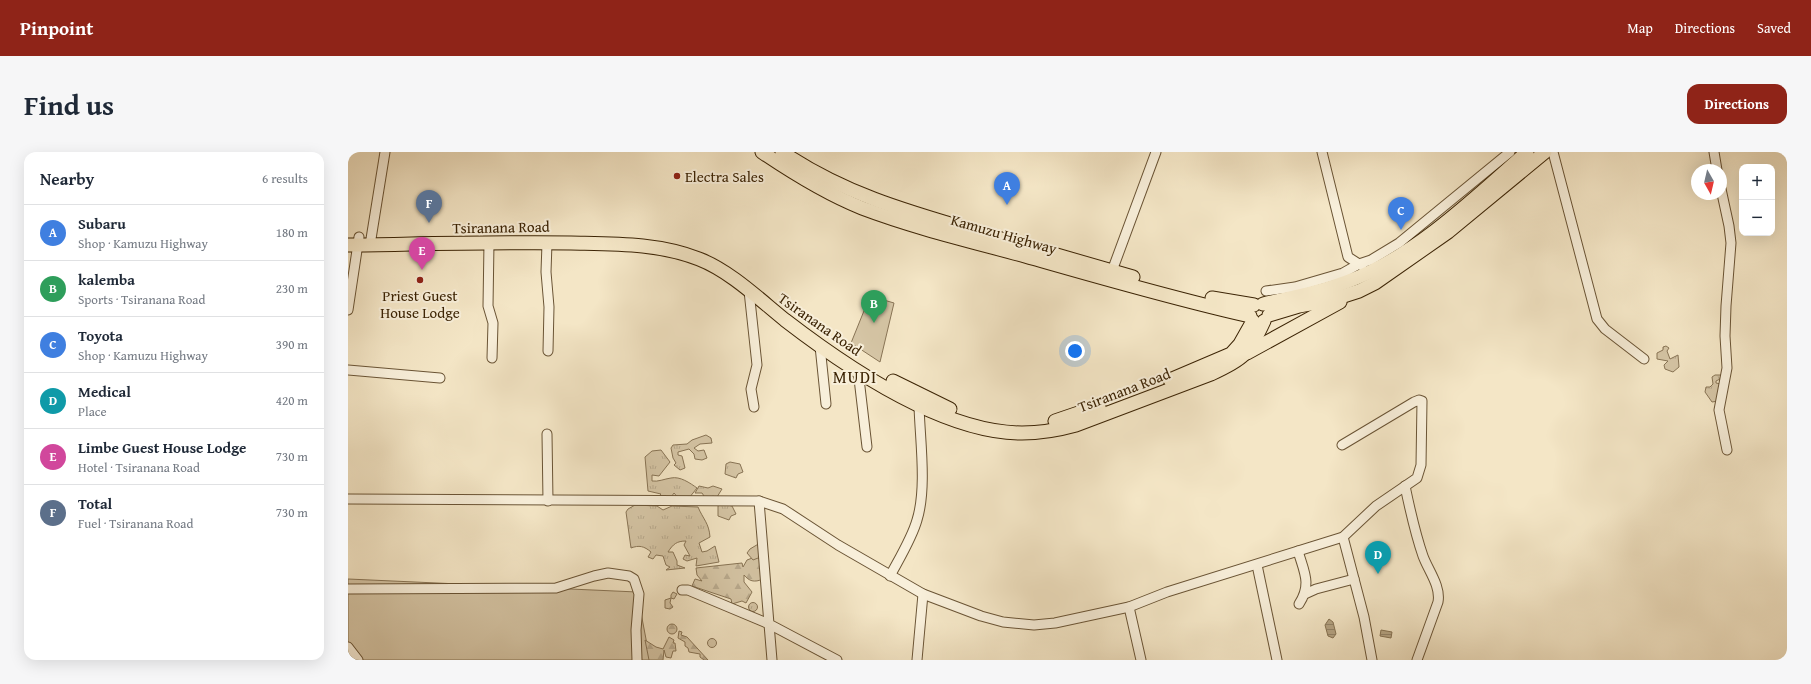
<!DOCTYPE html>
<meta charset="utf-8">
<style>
body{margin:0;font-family:"Gentium Book Plus",serif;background:#f6f6f7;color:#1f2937}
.controls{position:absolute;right:12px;top:12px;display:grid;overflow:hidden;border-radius:8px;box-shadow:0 4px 16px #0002}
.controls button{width:36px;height:36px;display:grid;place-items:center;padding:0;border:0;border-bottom:1px solid #e0e1e3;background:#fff;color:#1f2937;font:20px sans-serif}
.compass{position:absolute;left:1343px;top:12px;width:36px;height:36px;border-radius:50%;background:#fff;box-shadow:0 4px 16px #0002;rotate:172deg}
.you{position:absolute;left:727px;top:199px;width:14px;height:14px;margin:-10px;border:3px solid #fff;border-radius:50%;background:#1a73e8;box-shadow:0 0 0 6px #1a73e833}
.badge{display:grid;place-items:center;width:26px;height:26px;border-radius:50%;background:#8f2418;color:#fff;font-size:13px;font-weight:700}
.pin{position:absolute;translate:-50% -33px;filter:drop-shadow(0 1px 2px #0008)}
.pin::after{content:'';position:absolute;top:21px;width:14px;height:12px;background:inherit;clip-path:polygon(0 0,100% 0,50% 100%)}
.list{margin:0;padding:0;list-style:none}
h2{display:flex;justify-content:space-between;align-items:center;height:52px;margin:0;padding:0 16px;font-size:17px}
h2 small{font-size:13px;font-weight:400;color:#747a83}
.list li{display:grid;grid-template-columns:26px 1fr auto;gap:12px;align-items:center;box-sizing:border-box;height:56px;padding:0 16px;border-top:1px solid #e0e1e3}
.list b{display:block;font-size:15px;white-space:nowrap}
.list p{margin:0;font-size:13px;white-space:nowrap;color:#747a83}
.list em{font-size:13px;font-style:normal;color:#747a83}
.map{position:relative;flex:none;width:1439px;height:508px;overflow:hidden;border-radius:12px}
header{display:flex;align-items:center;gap:24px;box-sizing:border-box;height:56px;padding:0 20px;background:#8f2418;color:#fff}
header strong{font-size:19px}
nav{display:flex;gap:22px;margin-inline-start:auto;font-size:14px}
.intro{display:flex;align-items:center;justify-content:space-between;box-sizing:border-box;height:96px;padding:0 24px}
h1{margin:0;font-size:28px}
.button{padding:10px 18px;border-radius:12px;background:#8f2418;color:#fff;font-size:14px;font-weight:700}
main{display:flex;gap:24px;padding:0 24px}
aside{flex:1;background:#fff;border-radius:12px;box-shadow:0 4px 16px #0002}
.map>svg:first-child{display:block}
</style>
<header>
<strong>Pinpoint</strong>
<nav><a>Map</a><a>Directions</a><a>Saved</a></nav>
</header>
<div class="intro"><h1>Find us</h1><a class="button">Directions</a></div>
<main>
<aside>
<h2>Nearby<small>6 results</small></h2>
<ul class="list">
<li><span class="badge" style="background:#3f7fe0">A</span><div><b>Subaru</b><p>Shop · Kamuzu Highway</p></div><em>180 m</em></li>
<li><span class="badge" style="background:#2e9e5b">B</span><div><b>kalemba</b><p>Sports · Tsiranana Road</p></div><em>230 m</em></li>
<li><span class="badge" style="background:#3f7fe0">C</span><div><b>Toyota</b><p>Shop · Kamuzu Highway</p></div><em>390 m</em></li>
<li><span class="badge" style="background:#0f9aa8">D</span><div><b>Medical</b><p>Place</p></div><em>420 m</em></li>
<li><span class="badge" style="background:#d1479c">E</span><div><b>Limbe Guest House Lodge</b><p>Hotel · Tsiranana Road</p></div><em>730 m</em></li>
<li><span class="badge" style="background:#5c6f8a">F</span><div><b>Total</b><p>Fuel · Tsiranana Road</p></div><em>730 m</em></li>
</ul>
</aside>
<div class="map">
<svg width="1439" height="508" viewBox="0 0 1439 508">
<defs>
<pattern id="forest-firs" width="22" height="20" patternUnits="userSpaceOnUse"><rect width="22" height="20" fill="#d5c5a5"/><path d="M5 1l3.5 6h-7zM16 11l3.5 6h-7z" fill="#b8a98d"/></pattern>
<pattern id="park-tufts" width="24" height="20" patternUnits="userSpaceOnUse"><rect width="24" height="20" fill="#d5c5a5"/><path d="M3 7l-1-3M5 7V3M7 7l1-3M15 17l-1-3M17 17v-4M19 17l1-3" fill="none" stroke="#b8a98d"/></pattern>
<pattern id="water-rules" width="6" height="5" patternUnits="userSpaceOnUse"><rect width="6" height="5" fill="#b5a484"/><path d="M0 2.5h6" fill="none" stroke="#94856a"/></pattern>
</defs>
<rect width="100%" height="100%" fill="#f4e6c6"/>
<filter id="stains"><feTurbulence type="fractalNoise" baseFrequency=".005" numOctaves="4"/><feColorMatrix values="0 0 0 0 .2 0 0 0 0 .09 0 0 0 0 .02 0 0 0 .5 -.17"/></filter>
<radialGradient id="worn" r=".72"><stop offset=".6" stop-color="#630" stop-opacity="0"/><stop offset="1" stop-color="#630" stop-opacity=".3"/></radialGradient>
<g fill="#d5c5a5" stroke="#887455">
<polygon points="522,144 546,151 532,210 503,191"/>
<polygon points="0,427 289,440 302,508 0,508"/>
</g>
<g fill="url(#forest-firs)" stroke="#887455">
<path d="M407,405L414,407L415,427C406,431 401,429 396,423V430L404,440L398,451L394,449L384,452L383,447L344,434L347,427L354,429L349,423L348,416L394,411L395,415L399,408Z"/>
<polygon points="325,440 329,442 326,447 323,446 322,451 325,455 322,457 317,456 317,448 323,446 323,443"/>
<circle cx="324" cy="477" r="5"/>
<polygon points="331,479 334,480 333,483 339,485 360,508 356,508 352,505 352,502 341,500 340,496 337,494 337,490 330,486"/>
<polygon points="321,485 326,488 325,491 327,491 328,499 325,499 323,506 318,505 316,498 315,508 301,508 297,488 308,495 315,497"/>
</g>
<g fill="url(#park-tufts)" stroke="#887455">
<polygon points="1318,194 1321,196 1319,199 1322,207 1330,203 1331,215 1325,220 1317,217 1316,213 1320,209 1309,207 1309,201 1315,198 1315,195"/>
<polygon points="1367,223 1373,223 1372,227 1368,229 1368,231 1373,232 1370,249 1364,250 1357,240 1358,235 1362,235 1365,232 1364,225"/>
<polygon points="358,283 363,286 364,291 352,292 346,296 350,299 356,298 359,306 354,308 347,307 346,302 341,297 330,300 330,303 334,304 337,316 332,318 326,313 328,311 325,306 323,296 325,293 339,292 344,288"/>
<path d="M313,298L322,310L311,324L304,323V329C310,330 316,327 323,326C332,324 342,331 349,336L341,346L331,347L326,341L319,351L307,348L313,342L300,339L297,305L304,299Z"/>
<polygon points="382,310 392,312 395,320 390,322 388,326 377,322 378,312"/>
<polygon points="351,334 360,336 365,334 374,337 369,345 358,347 354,341 347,341"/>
<polygon points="374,352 384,354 388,362 383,364 381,368 370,364 370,354"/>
<path d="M287,353L309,354L315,358L324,354L350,355C355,367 361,371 362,385L351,391L354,400L359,399L367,394L371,410L348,414L349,406L339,409L335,407L337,403L342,404L336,393L338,389C329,389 325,392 320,400H325L329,409V413L337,416L318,418L322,415L318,413L315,404L308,403L305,407L300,405L303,400C296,394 291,393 283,396L278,360L280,357Z"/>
<polygon points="412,391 415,404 405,408 399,401 402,397"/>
<circle cx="405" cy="455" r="4.5"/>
<circle cx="364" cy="491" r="4.5"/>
</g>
<g fill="url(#water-rules)" stroke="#857151">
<polygon points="981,467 985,470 988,482 985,486 980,484 977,473"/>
<polygon points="1033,478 1044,480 1043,486 1032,484"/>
</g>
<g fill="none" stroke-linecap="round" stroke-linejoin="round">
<defs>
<g id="minor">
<polyline points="974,0 1000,105 1014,114"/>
<polyline points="1205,0 1249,167 1257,177 1296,207"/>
<polyline points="1366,0 1369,18"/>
<polyline points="1373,37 1381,74 1383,91 1378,154 1377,184 1379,216 1371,258 1379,298"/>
<polyline points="141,91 140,154 145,171 144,206"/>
<polyline points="199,91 198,120 201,155 200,199"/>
<polyline points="22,93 37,0"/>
<polyline points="764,119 808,0"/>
<polyline points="401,139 409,213 403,237 406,255"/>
<polyline points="918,139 947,135 995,121 1011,112 1023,108 1051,91 1162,0"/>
<polyline points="0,158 11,85"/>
<polyline points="472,194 478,252"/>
<polyline points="0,218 92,226"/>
<polyline points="510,218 519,295"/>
<polyline points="199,282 200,349"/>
<path d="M1057,334C1062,358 1067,381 1075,404C1080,418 1093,434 1090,450L1069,508"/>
<polyline points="0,347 411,349 435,357 490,393 575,442 633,464 655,470 686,473 707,471 781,455 819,440 995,385 1028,354 1069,326 1073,313 1074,249 1071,248 1066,250 994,293"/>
<polyline points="411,349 421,472 489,508"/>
<polyline points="995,385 1016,465 1024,508"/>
<path d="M950,399C956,420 964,432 951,452"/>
<polyline points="909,413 929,508"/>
<path d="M542,424C551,407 564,386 569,368C579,336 572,288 571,254L572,248"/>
<polyline points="0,437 208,436 246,424 260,421 281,424 286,427 291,442 288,478 289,508"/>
<polyline points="334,438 340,438 421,472 424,508"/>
<polyline points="957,442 968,437 1006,427"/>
<polyline points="781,455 793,508"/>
<polyline points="0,495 10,508"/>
<polyline points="569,508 575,442"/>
</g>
<g id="highway">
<path d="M414,0C445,21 479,42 514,56C567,76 622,89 677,104C751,125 826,147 902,164"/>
<path d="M434,0C497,43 564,61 636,82C686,96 735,111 785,125"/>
<path d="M0,93C74,92 149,90 223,91C267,92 310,91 351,107C382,119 411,147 437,168C498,215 595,281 674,281C692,281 710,278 728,273L863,222C896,207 901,202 916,169"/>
<polyline points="864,146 906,153"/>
<path d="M915,152C946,145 977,139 1006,127C1069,102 1128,45 1179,0"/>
<polyline points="921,163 951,154 983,148 1011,139 1027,131 1100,80 1197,0"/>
<polyline points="899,201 992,150"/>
<polyline points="822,228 883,202 892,192 905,169"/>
<polyline points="545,229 602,257"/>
<polyline points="707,269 751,254"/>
</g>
</defs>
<use href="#minor" stroke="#6a5435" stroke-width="11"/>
<use href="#highway" stroke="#3c2405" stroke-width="15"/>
<use href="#minor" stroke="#f8efda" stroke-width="9"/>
<use href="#highway" stroke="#f4e6c6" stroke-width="13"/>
</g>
<g fill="#8f2418" stroke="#f8efda" stroke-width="1.5">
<circle cx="329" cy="24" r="4"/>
<circle cx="72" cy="128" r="4"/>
</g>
<g text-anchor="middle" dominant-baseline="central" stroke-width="4" stroke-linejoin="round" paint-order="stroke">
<g font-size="15" fill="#3c2405" stroke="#f8efda" text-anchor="start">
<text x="337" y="24">Electra Sales</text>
<text x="72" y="143" text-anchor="middle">Priest Guest<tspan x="72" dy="17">House Lodge</tspan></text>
</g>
<g font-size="15" fill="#3c2405" stroke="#f8efda">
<text transform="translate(153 75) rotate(-1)">Tsiranana Road</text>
<text transform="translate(656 82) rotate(16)">Kamuzu Highway</text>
<text transform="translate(472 172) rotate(35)">Tsiranana Road</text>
<text transform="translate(776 238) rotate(-21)">Tsiranana Road</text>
</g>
<g font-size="17" letter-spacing="1" fill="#3c2405" stroke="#f8efda">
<text x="507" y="224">MUDI</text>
</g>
</g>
<rect width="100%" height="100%" filter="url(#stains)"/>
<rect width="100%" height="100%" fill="url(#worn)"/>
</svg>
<div class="controls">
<button>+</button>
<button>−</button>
</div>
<svg class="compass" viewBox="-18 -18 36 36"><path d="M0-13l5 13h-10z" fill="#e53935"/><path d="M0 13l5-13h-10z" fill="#747a83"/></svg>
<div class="you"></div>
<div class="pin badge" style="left:659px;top:53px;background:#3f7fe0">A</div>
<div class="pin badge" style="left:526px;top:171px;background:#2e9e5b">B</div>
<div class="pin badge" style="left:1053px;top:78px;background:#3f7fe0">C</div>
<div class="pin badge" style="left:1030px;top:422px;background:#0f9aa8">D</div>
<div class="pin badge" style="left:74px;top:118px;background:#d1479c">E</div>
<div class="pin badge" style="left:81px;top:71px;background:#5c6f8a">F</div>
</div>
</main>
